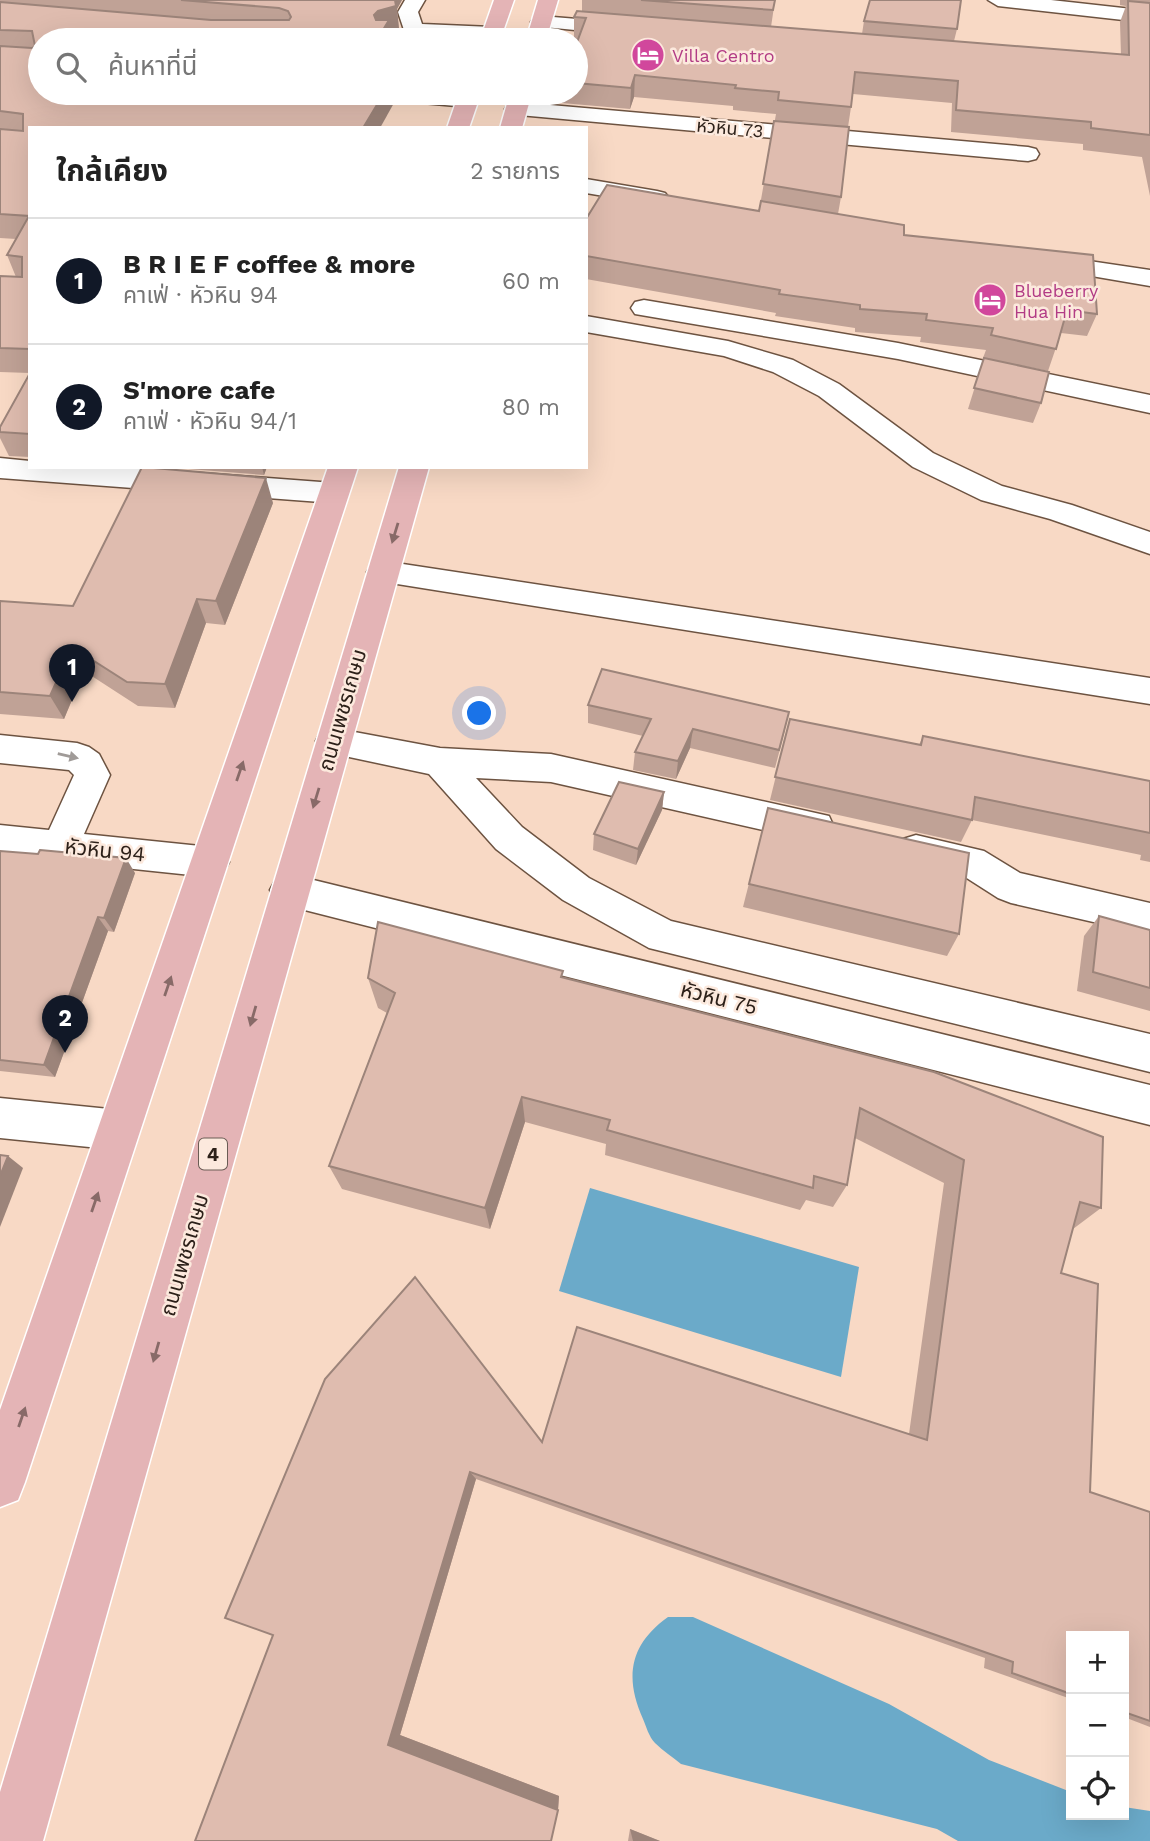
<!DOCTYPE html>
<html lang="th">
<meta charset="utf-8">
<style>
body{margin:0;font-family:"Work Sans","Noto Sans Thai",sans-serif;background:#f6f6f6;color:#222}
.controls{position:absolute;right:21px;bottom:21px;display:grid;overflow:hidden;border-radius:0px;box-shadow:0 7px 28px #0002}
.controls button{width:63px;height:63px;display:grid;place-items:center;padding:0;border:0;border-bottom:2px solid #e0e0e0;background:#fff;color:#222;font:35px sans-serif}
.you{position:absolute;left:480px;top:714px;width:24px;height:24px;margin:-18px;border:5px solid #fff;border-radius:50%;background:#1a73e8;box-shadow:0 0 0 10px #1a73e833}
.badge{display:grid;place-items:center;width:46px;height:46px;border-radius:50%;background:#111827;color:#fff;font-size:23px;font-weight:700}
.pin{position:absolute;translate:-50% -58px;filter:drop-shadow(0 2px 4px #0008)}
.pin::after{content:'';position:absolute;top:37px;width:24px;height:21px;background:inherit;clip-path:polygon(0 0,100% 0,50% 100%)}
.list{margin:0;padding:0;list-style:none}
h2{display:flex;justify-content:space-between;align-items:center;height:91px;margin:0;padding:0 28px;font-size:30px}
h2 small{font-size:23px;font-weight:400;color:#767676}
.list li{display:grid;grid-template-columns:46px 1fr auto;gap:21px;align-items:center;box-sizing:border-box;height:126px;padding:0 28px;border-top:2px solid #e0e0e0}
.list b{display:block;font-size:26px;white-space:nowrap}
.list p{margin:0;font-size:23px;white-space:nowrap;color:#767676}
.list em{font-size:23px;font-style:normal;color:#767676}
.icon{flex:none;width:38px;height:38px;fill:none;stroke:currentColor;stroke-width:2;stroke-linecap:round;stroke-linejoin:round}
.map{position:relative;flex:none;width:1150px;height:1841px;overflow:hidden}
.search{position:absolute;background:#fff;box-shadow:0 7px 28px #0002;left:28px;top:28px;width:560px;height:77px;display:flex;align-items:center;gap:18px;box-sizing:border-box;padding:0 24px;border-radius:38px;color:#767676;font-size:26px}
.panel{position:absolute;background:#fff;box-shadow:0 7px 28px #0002;left:28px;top:126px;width:560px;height:343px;border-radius:0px}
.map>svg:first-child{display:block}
</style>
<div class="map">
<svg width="1150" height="1841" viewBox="0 0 1150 1841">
<rect width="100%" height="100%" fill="#f8d9c5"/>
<g fill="#6baac9">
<polygon points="590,1188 859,1267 841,1377 559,1291"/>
<path d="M668,1617H693L889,1704L989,1760L1071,1792V1815H1124V1807L1150,1811V1841H958L937,1829L681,1764C673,1757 663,1751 655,1743C649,1737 646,1726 643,1719C624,1677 630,1644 668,1617Z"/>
</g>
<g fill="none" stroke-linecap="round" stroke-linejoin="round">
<defs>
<g id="minor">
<polygon points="405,0 425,0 418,12 422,24 492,27 499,29 502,33 499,37 492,39 429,35 411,40 379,40 382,36 404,30 398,12"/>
<polygon points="988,0 1051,0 1150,11 1150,23 998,6"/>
<polygon points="541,16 626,23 633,25 636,29 633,33 626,35 534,26 531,22 534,18"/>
<polygon points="367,93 458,93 475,95 478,100 475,105 467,107 378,99 370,98"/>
<polygon points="516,102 1028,147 1036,149 1039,154 1036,159 1028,161 508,114 505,109 508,104"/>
<polygon points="586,179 657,191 665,193 669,198 665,203 657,205 586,193"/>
<polygon points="1042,254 1150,270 1150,286 1033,266 1030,261 1033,256"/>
<polygon points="644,300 898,343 1150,395 1150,413 898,359 635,314 631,308 635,302"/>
<polygon points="586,316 728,341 793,360 839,384 933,453 1002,486 1072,505 1150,532 1150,554 1050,519 981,500 913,467 819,396 773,372 724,356 586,332"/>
<polygon points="0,458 30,461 30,467 119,467 334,483 345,486 349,493 345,500 334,503 0,478"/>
<polygon points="383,561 1150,678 1150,704 372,580 367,572 372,564"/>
<polygon points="333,728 440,748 551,754 829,816 834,827 829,838 816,842 551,782 476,778 522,827 589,878 671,921 1150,1034 1150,1072 649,948 563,900 496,849 429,774 321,751 316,741 321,731"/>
<polygon points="0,735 77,743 89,747 99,754 110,775 84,834 210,847 223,851 229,862 223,873 210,877 0,855 0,825 49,830 74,775 69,770 0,763"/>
<polygon points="916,835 984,851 1020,873 1150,903 1150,935 1011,903 998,898 962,875 903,861 897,850 903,839"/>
<polygon points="289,874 1150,1085 1150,1125 289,906 276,901 270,890 276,879"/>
<polygon points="0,1098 119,1110 134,1116 140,1130 134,1144 119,1150 0,1138"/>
</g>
<g id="major">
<polygon points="494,0 514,0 500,40 480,40"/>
<polygon points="538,0 558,0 546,40 526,40"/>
<polygon points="459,93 481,93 469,128 447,128"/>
<polygon points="510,93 532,93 522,128 500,128"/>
<polygon points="328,467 358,467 25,1482 18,1500 0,1507 0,1410"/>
<polygon points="399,467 429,467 43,1841 0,1841 0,1792"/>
</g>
</defs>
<use href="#minor" stroke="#6d5341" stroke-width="3"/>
<use href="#major" stroke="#fff" stroke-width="3"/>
<use href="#minor" fill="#fff" fill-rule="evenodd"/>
<use href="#major" fill="#e4b4b6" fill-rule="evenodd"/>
</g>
<g fill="#c0a296">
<polygon points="0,0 402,0 397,9 399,29 390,31 391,36 416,39 416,40 40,40 40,93 393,93 394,103 30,128 30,373 0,372 0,276 16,277 7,255 16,239 0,238"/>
<polygon points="582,0 775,0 771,27 862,34 864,21 957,29 954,41 1121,55 1120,22 1126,6 1120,5 1120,0 1150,0 1150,196 1142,157 1083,150 1083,144 951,132 952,103 853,94 848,127 841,197 838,214 904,235 1097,314 1087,336 1061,333 1048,371 983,358 986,350 920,342 921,337 855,332 855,328 775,316 776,313 586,279 586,219 759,211 776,114 733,110 733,106 634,97 630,109 562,103 562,93 576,93 576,45 578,39 574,39 574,17 582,11"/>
<polygon points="984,358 1041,403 1033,423 968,409"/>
<polygon points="30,373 30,457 9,456 0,438 0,427"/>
<polygon points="163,467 267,467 264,475"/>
<polygon points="273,503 225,625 206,623 175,708 138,706 84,671 64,719 0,714 0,601 73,606"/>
<polygon points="588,705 785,730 775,768 690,748 676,779 633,770 635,752 643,736 588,723"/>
<polygon points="790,719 919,745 923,736 1150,781 1150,862 1140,860 1141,855 972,820 961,842 770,800"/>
<polygon points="664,792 662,810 636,865 593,850 594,834"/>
<polygon points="768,808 959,934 947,956 743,907"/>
<polygon points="0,851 135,873 114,932 108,931 55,1077 0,1071"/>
<polygon points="1099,916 1150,930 1150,1011 1077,991 1084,936"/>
<polygon points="563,977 1101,1208 1073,1229 1061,1273 1090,1492 1150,1512 1150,1727 1124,1717 1124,1636 1071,1636 1071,1699 984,1668 985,1658 476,1479 400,1735 559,1796 558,1810 195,1841 273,1635 325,1379 542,1442 909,1434 944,1183 855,1138 847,1185 833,1207 806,1200 800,1210 605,1155 606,1144 525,1122 490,1229 342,1189 329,1166 387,1013 378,1008 368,978"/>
<polygon points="630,1829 660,1841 628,1841"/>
</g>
<g fill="#9c847a">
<polygon points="395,0 402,0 397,9 399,29 390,31 391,40 381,40 374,15 378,11"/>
<polygon points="635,75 634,97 630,109 631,88"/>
<polygon points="384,93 393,93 394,103 380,128 363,128"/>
<polygon points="262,467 267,467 264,475"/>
<polygon points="266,478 273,503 225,625 216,601"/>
<polygon points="197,599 206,623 175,708 165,684"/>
<polygon points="72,647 84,671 64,719 50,696"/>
<polygon points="693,729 690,748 676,779 678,761"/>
<polygon points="664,792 662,810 636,865 638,849"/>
<polygon points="126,858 135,873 114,932 104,918"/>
<polygon points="98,917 108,931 55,1077 44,1065"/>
<polygon points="522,1097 525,1122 490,1229 485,1208"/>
<polygon points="8,1156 23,1168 0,1227 0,1176"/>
<polygon points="470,1472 476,1479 400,1735 559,1796 558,1810 388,1745"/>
<polygon points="630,1829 660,1841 633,1841"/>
</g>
<g fill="#dfbcaf" stroke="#9c847a" stroke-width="2">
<polygon points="181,0 395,0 396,6 378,11 374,15 376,20 389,20 380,35 416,39 415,40 40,40 40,93 384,93 363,128 30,128 30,349 0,348 0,276 22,277 22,257 7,255 29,216 0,214 0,129 23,131 23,114 0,111 0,46 32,48 35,46 32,31 0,30 0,2 211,20 289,20 291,17 288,11 279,8"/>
<polygon points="641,0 775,0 773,10"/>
<polygon points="870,0 961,0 957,29 864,21"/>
<polygon points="1128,1 1150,3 1150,135 1091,128 1091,122 956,110 958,81 855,72 851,107 778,100 779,92 735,88 736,85 635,75 631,88 576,83 576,45 586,18 574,17 577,11 1129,55"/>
<polygon points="774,121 849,127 841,197 763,184"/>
<polygon points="607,185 759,211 761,201 904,225 904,235 1093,255 1097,314 1067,310 1056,349 991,335 993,328 926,320 927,314 860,309 860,305 779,294 780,290 586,256 586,219"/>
<polygon points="984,358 1049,372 1041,403 974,388"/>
<polygon points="30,373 30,434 0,432 0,427"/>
<polygon points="142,467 266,478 216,601 197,599 165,684 127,682 72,647 50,696 0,692 0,601 73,606"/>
<polygon points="602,669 789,712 779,750 693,729 678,761 635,752 651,719 588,705"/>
<polygon points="790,719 921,745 923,736 1150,781 1150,833 975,797 972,820 775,777"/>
<polygon points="619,782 664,792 638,849 594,834"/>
<polygon points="768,808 969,853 959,934 749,884"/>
<polygon points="40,850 126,858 104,918 98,917 44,1065 0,1060 0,851 38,854"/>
<polygon points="1099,916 1150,930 1150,988 1093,972"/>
<polygon points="378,922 563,971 561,977 934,1072 1103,1137 1101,1208 1080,1202 1061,1273 1098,1284 1090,1492 1150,1512 1150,1721 1124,1712 1124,1636 1071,1636 1071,1694 1012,1673 1013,1662 470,1472 388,1745 558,1810 551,1841 195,1841 273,1635 225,1618 325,1379 415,1277 542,1442 577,1327 927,1440 964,1160 860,1108 847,1185 814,1176 813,1188 607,1130 610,1120 522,1097 485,1208 329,1166 395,993 368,978"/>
<polygon points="0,1155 8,1156 0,1176"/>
</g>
<defs><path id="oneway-solid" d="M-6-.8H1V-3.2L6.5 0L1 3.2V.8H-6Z" transform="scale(1.75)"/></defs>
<g fill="#886a68">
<use href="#oneway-solid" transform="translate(395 533) rotate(107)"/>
<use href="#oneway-solid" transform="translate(240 771) rotate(-71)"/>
<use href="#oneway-solid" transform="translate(316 798) rotate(107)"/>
<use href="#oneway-solid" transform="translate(168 986) rotate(-71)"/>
<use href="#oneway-solid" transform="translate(253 1016) rotate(106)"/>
<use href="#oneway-solid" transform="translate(95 1202) rotate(-71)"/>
<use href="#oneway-solid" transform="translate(156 1352) rotate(106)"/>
<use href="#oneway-solid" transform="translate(22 1417) rotate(-71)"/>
</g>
<use fill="#a09b98" href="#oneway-solid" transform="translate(68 756) rotate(13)"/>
<defs>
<symbol id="hotel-disc" viewBox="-11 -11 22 22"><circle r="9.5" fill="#d1479c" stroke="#fce9dd"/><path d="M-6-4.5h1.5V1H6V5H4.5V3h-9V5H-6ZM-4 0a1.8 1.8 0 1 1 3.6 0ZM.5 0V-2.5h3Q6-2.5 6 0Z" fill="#fff"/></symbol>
</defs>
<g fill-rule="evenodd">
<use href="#hotel-disc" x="629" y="36" width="38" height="38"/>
<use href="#hotel-disc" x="971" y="281" width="38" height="38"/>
</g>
<g text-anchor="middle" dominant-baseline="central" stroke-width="5" stroke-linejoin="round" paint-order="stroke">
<g font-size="18" fill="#b23c85" stroke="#fce9dd" text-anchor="start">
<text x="672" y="55">Villa Centro</text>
<text x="1014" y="290">Blueberry<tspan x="1014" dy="21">Hua Hin</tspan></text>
</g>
<g font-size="18" fill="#2c2019" stroke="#fce9dd">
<text transform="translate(730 128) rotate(5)">หัวหิน 73</text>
</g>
<rect fill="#fce9dd" stroke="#6a5c54" stroke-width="2" x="199" y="1138.5" width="28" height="31" rx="5"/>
<g font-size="19" font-weight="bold" fill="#2c2019">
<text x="213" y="1154">4</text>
</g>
<g font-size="21" fill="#2c2019" stroke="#fce9dd">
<text transform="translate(342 710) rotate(-74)">ถนนเพชรเกษม</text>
<text transform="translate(105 850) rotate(6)">หัวหิน 94</text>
<text transform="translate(719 998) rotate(14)">หัวหิน 75</text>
<text transform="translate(184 1255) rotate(-74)">ถนนเพชรเกษม</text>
</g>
</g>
</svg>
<div class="controls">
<button>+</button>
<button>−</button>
<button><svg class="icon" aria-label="locate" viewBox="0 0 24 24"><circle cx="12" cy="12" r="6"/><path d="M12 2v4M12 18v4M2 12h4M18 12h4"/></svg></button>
</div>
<div class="you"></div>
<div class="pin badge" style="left:72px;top:702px">1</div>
<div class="pin badge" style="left:65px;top:1053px">2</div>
<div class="search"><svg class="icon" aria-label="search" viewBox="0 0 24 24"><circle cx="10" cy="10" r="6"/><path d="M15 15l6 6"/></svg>ค้นหาที่นี่</div>
<section class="panel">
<h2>ใกล้เคียง<small>2 รายการ</small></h2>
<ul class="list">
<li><span class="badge">1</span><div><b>B R I E F coffee &amp; more</b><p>คาเฟ่ · หัวหิน 94</p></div><em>60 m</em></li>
<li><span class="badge">2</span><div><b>S'more cafe</b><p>คาเฟ่ · หัวหิน 94/1</p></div><em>80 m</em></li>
</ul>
</section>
</div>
